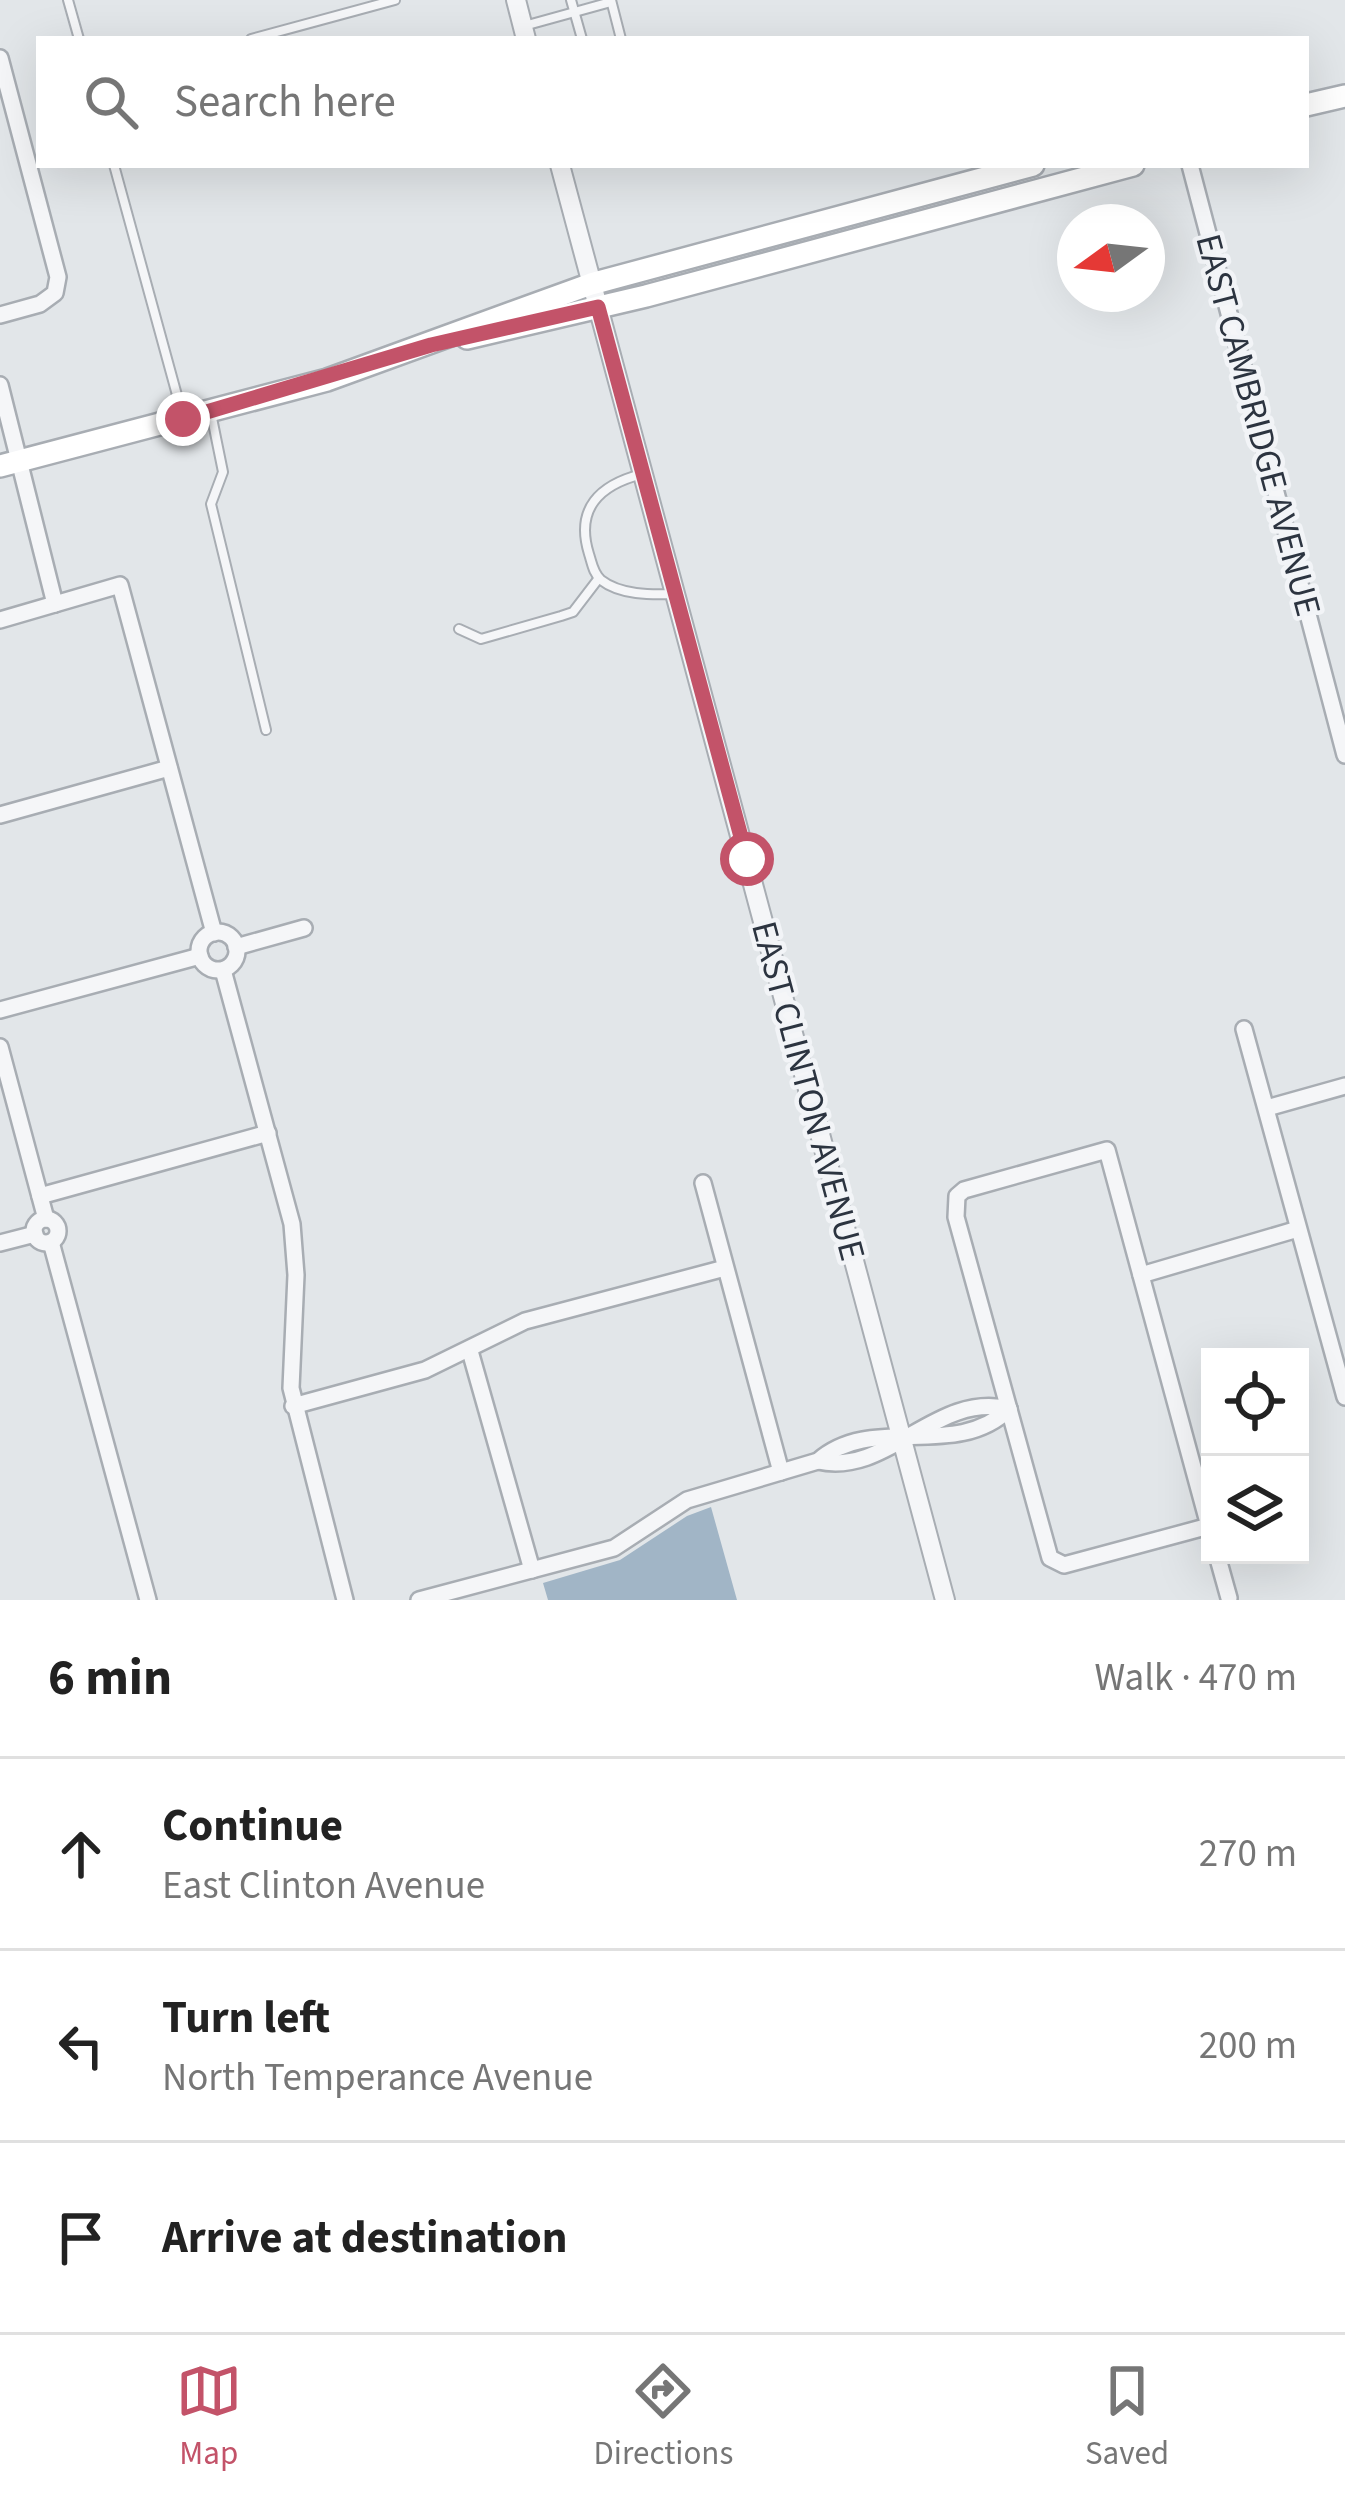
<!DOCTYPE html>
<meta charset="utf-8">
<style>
body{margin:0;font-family:"Source Sans 3",sans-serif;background:#f2f2f2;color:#222}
.controls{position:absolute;right:36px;bottom:36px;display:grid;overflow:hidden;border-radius:0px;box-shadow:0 12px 48px #0002}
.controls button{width:108px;height:108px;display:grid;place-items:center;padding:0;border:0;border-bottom:3px solid #e0e0e0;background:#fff;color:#222;font:60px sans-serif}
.compass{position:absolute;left:1057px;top:204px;width:108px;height:108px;border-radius:50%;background:#fff;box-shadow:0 12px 48px #0002;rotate:255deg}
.stop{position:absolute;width:36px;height:36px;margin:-27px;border:9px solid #c35369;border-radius:50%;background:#fff}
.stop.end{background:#c35369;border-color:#fff;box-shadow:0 3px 12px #0008}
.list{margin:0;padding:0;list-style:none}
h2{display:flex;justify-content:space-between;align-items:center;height:156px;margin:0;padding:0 48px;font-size:51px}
h2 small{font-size:39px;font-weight:400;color:#767676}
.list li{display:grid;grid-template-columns:78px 1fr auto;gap:36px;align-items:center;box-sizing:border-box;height:192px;padding:0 48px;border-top:3px solid #e0e0e0}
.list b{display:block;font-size:45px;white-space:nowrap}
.list p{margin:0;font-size:39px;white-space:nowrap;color:#767676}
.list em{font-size:39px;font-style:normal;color:#767676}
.icon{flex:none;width:66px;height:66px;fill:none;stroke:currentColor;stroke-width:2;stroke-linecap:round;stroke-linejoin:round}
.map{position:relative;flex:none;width:1345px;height:1600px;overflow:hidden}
.search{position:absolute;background:#fff;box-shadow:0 12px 48px #0002;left:36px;right:36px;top:36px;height:132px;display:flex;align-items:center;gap:30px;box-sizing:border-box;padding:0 42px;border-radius:0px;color:#767676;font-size:45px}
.sheet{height:732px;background:#fff}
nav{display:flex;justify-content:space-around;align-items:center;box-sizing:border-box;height:168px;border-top:3px solid #e0e0e0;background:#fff;font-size:33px;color:#767676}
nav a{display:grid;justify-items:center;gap:6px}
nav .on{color:#c35369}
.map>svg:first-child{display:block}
</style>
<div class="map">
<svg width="1345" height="1600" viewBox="0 0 1345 1600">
<rect width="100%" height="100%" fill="#e2e6e9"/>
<polygon fill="#a1b5c6" points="711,1507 737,1600 548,1600 543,1583 620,1560 687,1516"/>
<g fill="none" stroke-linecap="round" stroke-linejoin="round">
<defs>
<g id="service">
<polyline points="68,0 79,39"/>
<polyline points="571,0 582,39"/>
<polyline points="611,0 621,39"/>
<polyline points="524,26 611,2"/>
<polyline points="251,39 395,0"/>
<polyline points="114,165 183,417"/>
<polyline points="211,413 223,472 211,504 266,730"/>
<path d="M642,474C599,485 575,509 589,554C592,563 593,573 601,580C620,595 651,595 674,594"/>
<polyline points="459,629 481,639 561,616 573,612 599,578"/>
</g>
<g id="minor">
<polyline points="0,58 58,277 55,293 40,304 0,315"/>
<polyline points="1190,165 1345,755"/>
<polyline points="0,385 55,604"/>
<polyline points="0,620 120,585 214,933"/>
<polyline points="0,815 169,768"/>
<circle cx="218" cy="951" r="19"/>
<polyline points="236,947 304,928"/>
<polyline points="223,970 292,1224 296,1275 291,1388 345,1600"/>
<polyline points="0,1010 200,956"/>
<polyline points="1244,1029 1345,1397"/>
<polyline points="0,1047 46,1219"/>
<polyline points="1267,1108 1345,1086"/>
<polyline points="703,1183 781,1472"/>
<polyline points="40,1196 268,1133"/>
<circle cx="46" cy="1231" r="12"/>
<polyline points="51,1242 148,1600"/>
<polyline points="0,1243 35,1234"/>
<polyline points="1141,1275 1298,1229"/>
<polyline points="470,1351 532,1570"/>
<polyline points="293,1406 425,1370 525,1321 725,1268"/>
<path d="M818,1461C888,1477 936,1391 1009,1409"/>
<polyline points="1209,1526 1064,1565 1050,1558 956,1217 957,1196 964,1190 1107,1150 1209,1526 1210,1529"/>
<polyline points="1217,1555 1229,1598"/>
<path d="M419,1600L614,1548L687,1500L818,1461C872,1413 955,1461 1009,1409"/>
</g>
<g id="tertiary">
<polyline points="516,0 526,39"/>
<polyline points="560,165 945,1600"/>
</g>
<g id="secondary">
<polyline points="1306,105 1345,96"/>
<polyline points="467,338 646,296 1133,165"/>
<polyline points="0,466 327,380 591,284 1033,165"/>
</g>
</defs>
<use href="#service" stroke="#a8adb3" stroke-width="12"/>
<use href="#minor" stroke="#a8adb3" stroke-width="20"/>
<use href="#tertiary" stroke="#a8adb3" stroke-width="22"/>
<use href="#secondary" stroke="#a8adb3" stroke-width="26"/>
<use href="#service" stroke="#f5f6f8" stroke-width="8"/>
<use href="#minor" stroke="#f5f6f8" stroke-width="15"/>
<use href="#tertiary" stroke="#f5f6f8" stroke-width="18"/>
<use href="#secondary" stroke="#fff" stroke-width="21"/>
</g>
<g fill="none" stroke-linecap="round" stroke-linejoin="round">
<polyline stroke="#c35369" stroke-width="15" points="183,419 431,345 598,307 747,859"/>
</g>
<g text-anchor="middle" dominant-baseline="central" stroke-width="9" stroke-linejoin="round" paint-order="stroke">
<g font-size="36" fill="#2c3440" stroke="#f2f4f7">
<text transform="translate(1258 425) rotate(75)">EAST CAMBRIDGE AVENUE</text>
<text transform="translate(808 1091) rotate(75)">EAST CLINTON AVENUE</text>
</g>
</g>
</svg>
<div class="controls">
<button><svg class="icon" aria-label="locate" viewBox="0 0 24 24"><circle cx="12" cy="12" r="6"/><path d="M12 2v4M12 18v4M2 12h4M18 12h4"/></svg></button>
<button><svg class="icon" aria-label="layers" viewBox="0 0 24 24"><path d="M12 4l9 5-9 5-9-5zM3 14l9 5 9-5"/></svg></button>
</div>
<svg class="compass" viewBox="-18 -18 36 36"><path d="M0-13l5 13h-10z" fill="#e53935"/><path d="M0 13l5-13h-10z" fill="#767676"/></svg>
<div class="stop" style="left:747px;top:859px"></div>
<div class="stop end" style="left:183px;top:419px"></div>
<div class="search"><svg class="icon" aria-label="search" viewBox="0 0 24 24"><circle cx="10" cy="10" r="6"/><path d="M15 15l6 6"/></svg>Search here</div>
</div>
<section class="sheet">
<h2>6 min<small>Walk · 470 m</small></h2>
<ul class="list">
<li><svg class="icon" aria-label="ahead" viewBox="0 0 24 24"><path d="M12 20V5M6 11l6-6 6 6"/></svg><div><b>Continue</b><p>East Clinton Avenue</p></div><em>270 m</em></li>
<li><svg class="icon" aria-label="left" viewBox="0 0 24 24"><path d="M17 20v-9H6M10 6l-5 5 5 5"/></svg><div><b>Turn left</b><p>North Temperance Avenue</p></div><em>200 m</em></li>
<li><svg class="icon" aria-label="arrive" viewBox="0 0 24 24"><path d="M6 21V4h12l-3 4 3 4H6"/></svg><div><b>Arrive at destination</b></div></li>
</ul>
</section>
<nav>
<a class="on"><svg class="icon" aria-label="map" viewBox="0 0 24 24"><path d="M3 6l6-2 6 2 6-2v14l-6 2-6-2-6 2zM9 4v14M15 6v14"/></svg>Map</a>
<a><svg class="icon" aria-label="directions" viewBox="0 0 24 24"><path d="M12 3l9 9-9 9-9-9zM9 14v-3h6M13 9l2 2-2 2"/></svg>Directions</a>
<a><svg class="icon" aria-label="saved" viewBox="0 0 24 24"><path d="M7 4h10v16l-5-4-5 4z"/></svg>Saved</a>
</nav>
